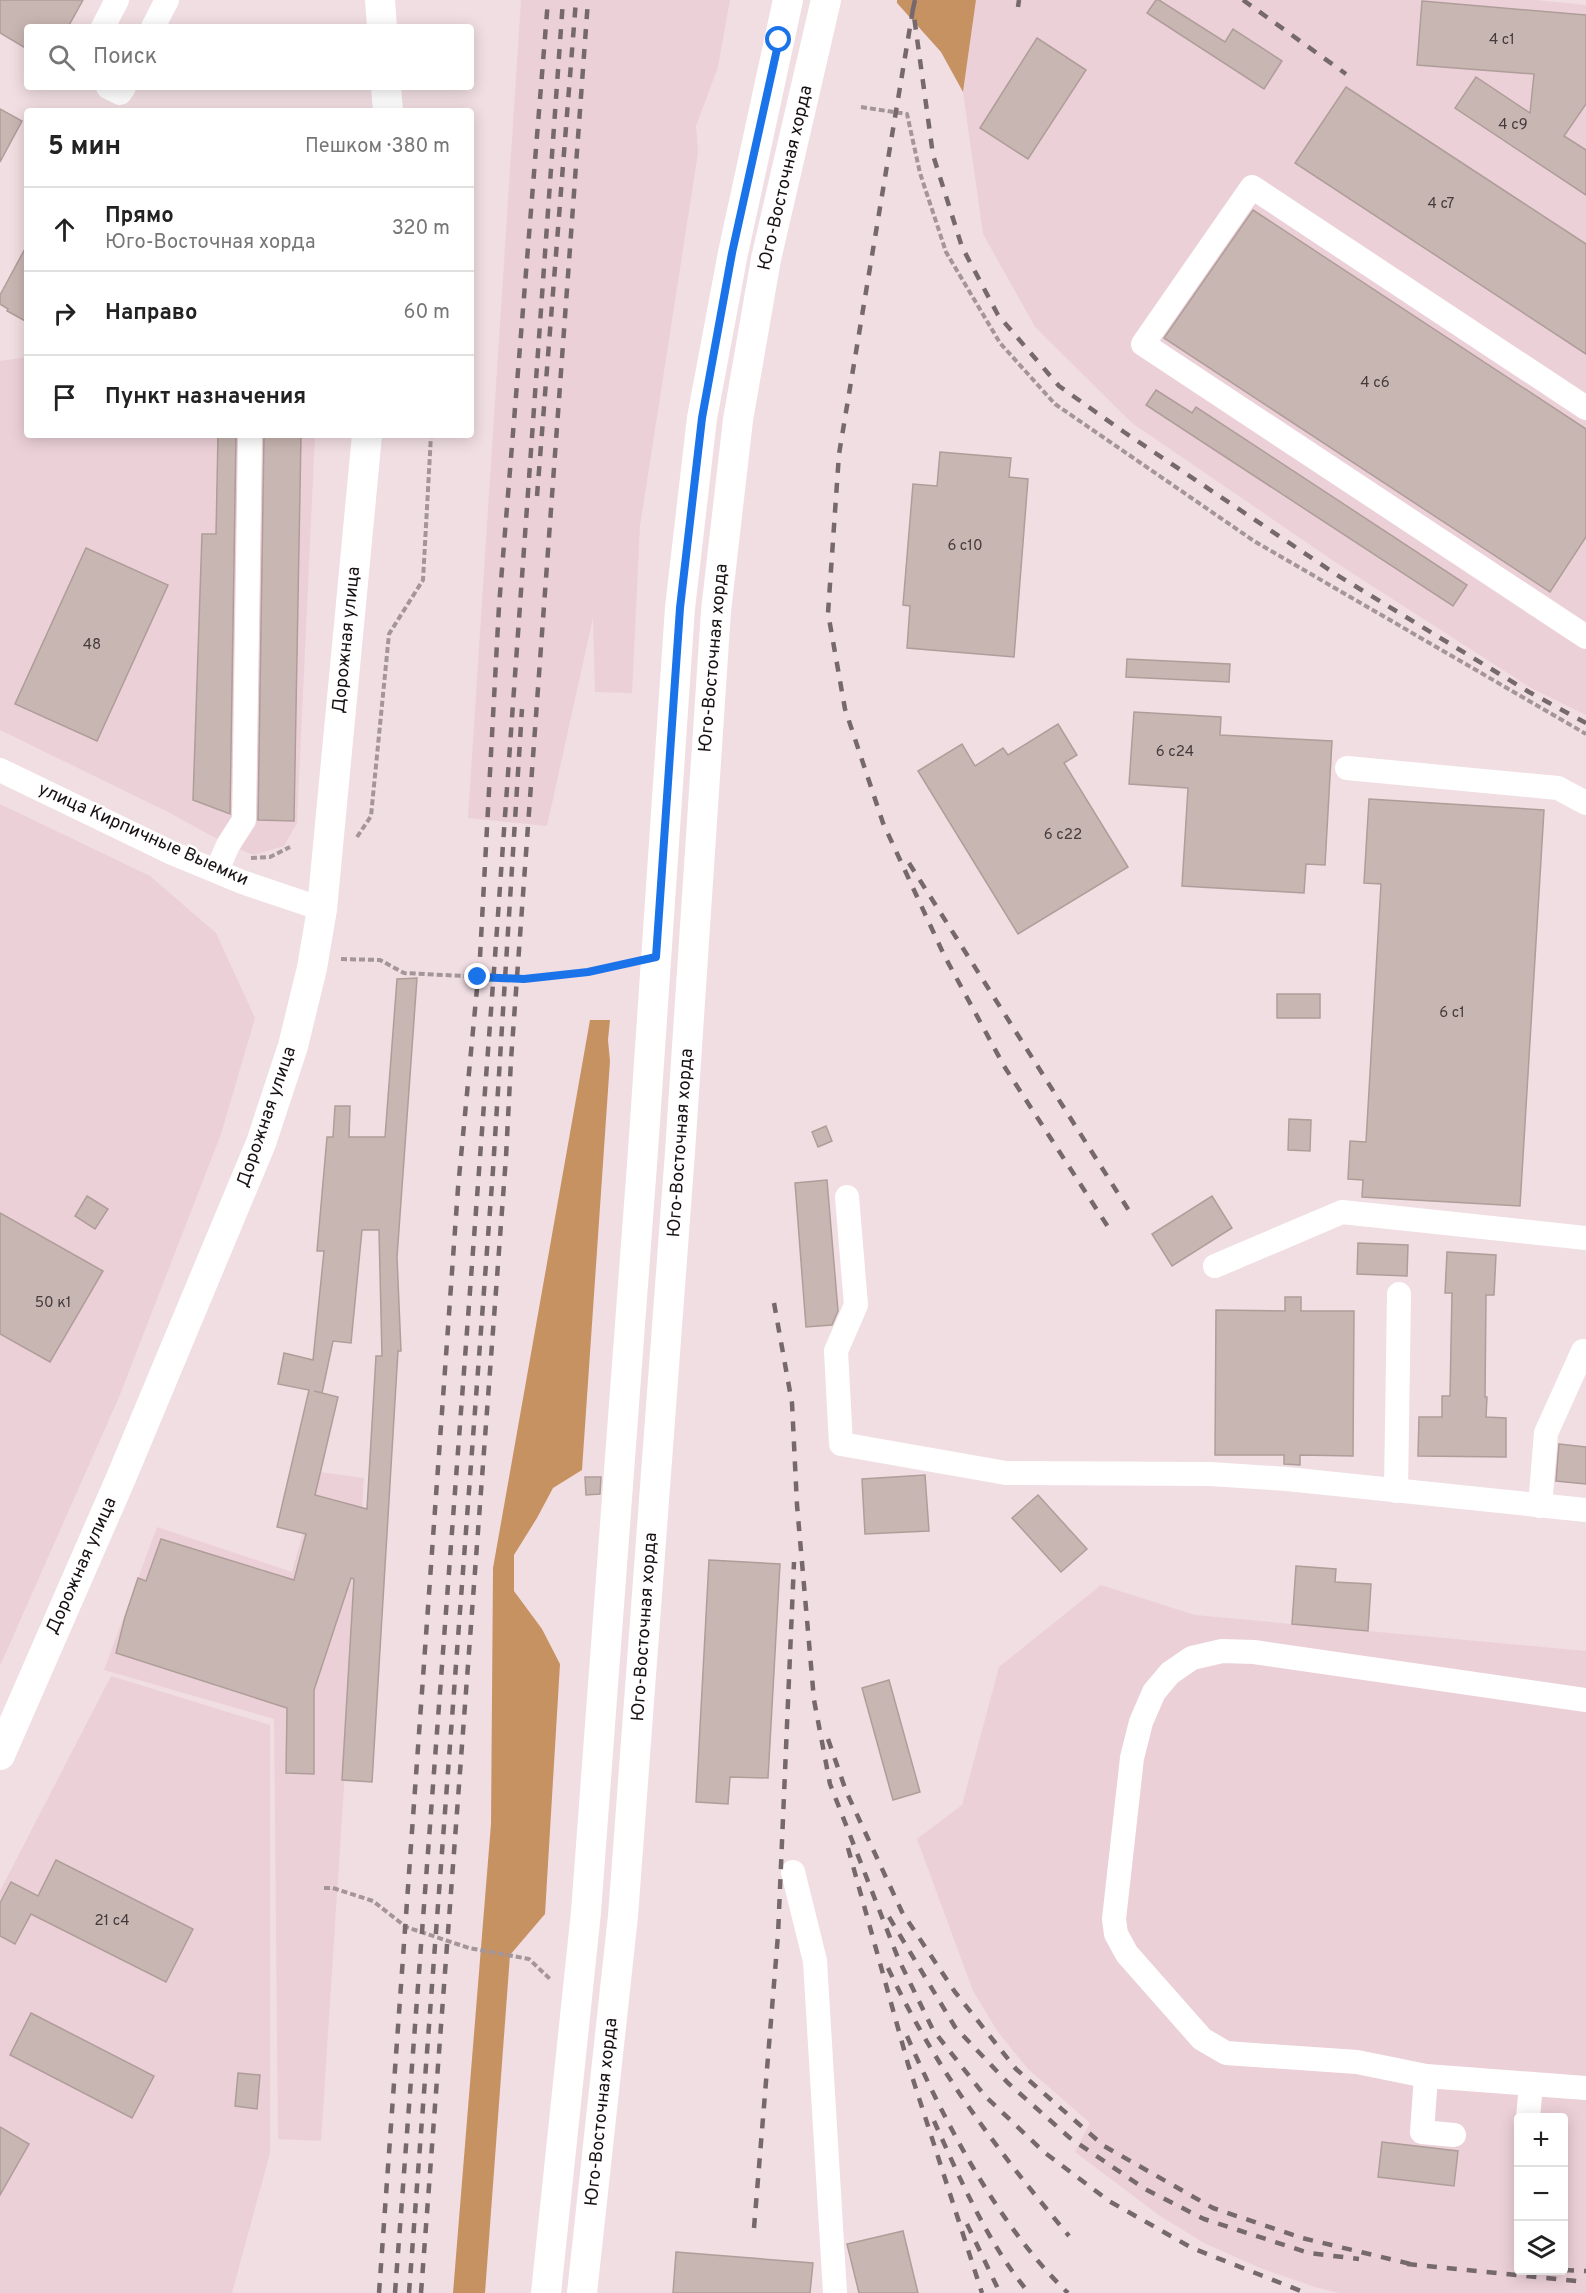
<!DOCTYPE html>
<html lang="ru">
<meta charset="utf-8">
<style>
body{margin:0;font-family:Overpass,sans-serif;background:#f2f2f2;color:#222}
.controls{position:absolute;right:18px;bottom:18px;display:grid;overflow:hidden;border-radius:6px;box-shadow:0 3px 15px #0003}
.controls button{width:54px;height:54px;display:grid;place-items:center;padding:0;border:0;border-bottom:2px solid #e0e0e0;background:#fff;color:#222;font:30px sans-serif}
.stop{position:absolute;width:18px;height:18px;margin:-14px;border:4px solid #1a73e8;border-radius:50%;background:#fff}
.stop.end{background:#1a73e8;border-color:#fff;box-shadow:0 2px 6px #0008}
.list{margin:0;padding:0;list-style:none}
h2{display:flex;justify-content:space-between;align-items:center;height:78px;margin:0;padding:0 24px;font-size:26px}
h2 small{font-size:20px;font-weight:400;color:#767676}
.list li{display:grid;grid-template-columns:39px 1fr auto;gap:18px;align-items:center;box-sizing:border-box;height:84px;padding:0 24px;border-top:2px solid #e0e0e0}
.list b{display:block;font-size:22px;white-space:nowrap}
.list p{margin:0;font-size:20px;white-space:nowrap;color:#767676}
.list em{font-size:20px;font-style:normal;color:#767676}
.icon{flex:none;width:33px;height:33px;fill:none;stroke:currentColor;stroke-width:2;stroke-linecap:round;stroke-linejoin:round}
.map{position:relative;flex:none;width:1586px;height:2293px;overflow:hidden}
.search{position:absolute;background:#fff;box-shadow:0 3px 15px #0003;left:24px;top:24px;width:450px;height:66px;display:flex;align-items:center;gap:15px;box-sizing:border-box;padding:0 21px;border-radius:6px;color:#767676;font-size:22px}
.panel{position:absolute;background:#fff;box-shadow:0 3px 15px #0003;left:24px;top:108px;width:450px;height:330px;border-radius:6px}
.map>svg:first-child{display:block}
</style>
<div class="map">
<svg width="1586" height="2293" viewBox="0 0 1586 2293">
<rect width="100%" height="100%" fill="#f1dee3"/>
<g fill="#ecd0d8" fill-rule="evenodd">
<polygon points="521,0 730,0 718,67 696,126 698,153 640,526 632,693 595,692 593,618 547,826 468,818"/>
<polygon points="976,0 1536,0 1586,5 1586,715 1531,688 1341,566 1132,423 1035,327 983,234 963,92"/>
<polygon points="27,357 27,435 315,435 297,823 284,846 254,855 228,845 168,812 0,730 0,361"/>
<polygon points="0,804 150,876 216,933 255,1018 221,1134 119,1397 0,1666"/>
<polygon points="320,1472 364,1478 321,2141 278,2139 274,1719 104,1670 157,1527 292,1572"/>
<path d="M1101,1585L1195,1615L1586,1651V2293H1339L1315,2287L1260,2268L1204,2243L1160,2216L1075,2152L1090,2123L1028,2069L998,2032L973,1991L917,1839L962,1805L999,1667ZM1518,2118H1564V2270H1518Z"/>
<polygon points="111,1676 270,1725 270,2153 232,2293 0,2293 0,1891"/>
</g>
<g fill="#c79262">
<polygon points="897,0 976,0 963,92 941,52 897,3"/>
<polygon points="590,1020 610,1020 608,1040 610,1061 582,1470 553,1488 537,1518 514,1555 514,1591 542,1629 560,1664 545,1914 510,1955 485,2293 453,2293 491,1824 493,1568"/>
</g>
<g fill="#c8b6b2" stroke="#af9d99" stroke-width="1.5" fill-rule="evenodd">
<polygon points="0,0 83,0 68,27 27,27 27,49 0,33"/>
<polygon points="1156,0 1159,0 1225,42 1233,29 1282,61 1264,89 1147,13"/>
<polygon points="1422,1 1586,15 1586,104 1564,136 1586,150 1586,195 1455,108 1476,77 1530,113 1534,74 1417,65"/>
<polygon points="1037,38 1086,70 1028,159 980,128"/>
<polygon points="1346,87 1586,244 1586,354 1295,163"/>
<polygon points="0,109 22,121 0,162"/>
<polygon points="1253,210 1586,429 1586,537 1550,592 1164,338"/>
<polygon points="27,245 27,322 7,311 8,309 0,304 0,295"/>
<polygon points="1156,390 1192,413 1196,407 1467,585 1453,606 1146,405"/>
<polygon points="218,435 236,435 230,814 193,800 202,534 216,534"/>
<polygon points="264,435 301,435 294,821 258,820"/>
<polygon points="940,452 1011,458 1009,477 1028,479 1014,657 907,648 910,606 903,605 913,484 937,486"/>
<polygon points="86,548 168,585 97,741 15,704"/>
<polygon points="1127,659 1230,664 1229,682 1126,677"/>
<polygon points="1134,712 1221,717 1220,735 1332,741 1325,865 1306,864 1304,893 1182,886 1188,788 1129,784"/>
<polygon points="1058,724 1077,755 1064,763 1128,867 1018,934 918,771 962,744 975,766 1003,748 1008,755"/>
<polygon points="1369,799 1544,810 1520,1206 1362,1197 1363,1180 1348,1179 1350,1141 1366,1142 1381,884 1364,883"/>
<path d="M417,978L397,1257L401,1351H398L372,1782L342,1780L354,1579L351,1578L314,1690V1774L286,1773L287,1708L116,1653L125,1617L138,1578L146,1581L161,1539L294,1580L306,1534L277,1527L309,1390L278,1384L284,1353L313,1360L324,1251H317L327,1137H333L335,1106H350L349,1137H385L397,979ZM362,1230H379L382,1356H376L367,1509L315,1495L338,1397L314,1391L322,1393L333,1341L351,1343Z"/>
<rect x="1277" y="994" width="43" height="24"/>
<polygon points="1289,1119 1311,1120 1310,1151 1288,1150"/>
<polygon points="826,1126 832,1141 818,1147 812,1132"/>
<polygon points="827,1180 838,1311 832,1325 806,1327 795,1183"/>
<polygon points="87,1196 108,1209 95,1229 75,1216"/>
<polygon points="1212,1196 1232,1228 1172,1266 1152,1234"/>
<polygon points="0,1213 103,1271 50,1362 0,1334"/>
<polygon points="1358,1243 1408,1245 1407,1276 1357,1274"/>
<polygon points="1447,1252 1496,1255 1494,1295 1486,1295 1485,1397 1487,1397 1486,1417 1506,1418 1506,1457 1418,1456 1419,1417 1442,1417 1442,1396 1450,1396 1452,1293 1445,1293"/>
<polygon points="1285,1297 1301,1297 1301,1311 1354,1311 1353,1456 1300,1455 1300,1465 1284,1464 1284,1455 1215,1455 1216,1310 1285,1311"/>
<polygon points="1559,1444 1586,1447 1586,1484 1556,1481"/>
<polygon points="925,1475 929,1531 865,1534 862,1479"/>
<polygon points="585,1477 601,1477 600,1494 586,1495"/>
<polygon points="1038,1495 1087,1549 1061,1572 1012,1518"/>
<polygon points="709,1560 780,1564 768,1778 730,1777 728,1804 696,1802"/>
<polygon points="1296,1566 1336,1569 1335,1582 1371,1584 1368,1631 1292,1624"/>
<polygon points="889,1680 920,1792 893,1800 862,1688"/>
<polygon points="56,1860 193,1929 166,1982 31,1914 15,1944 0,1936 0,1903 11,1882 38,1896"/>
<polygon points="31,2013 154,2076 132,2118 10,2055"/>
<polygon points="238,2073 260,2075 257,2109 235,2106"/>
<polygon points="0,2127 29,2144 0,2195"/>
<polygon points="1382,2142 1458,2151 1454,2186 1378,2177"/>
<polygon points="903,2231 918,2293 859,2293 847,2244"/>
<polygon points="676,2252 813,2263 810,2293 673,2293"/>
</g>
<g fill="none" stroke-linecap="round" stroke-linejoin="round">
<g stroke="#a49599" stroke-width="4" stroke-dasharray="6 3" stroke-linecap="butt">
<polyline points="861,107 907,114 920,173 946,252 1000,343 1055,404 1254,541 1586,734"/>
<polyline points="357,837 371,816 389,634 423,580 431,435"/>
<polyline points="251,858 270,857 290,847"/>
<polyline points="341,959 380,960 404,973 524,979 588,972 632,962"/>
<polyline points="324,1888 333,1888 373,1901 406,1927 469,1948 529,1959 550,1979"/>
</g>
<g stroke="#fff" stroke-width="24">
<polyline points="103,27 117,0"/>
<polyline points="153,27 167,0"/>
<polyline points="108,87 120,93 124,87"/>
<polyline points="1586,408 1252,187 1143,344 1586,637"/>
<polyline points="1347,768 1558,788 1586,803"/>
<polyline points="0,770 172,853 242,882 322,909"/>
<polyline points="217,870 228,845 244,820 250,435"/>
<polyline points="847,1197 856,1305 836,1351 841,1444 1006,1473 1210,1474 1287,1479 1586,1510"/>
<polyline points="1215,1266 1342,1212 1586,1238"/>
<polyline points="1396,1491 1399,1294"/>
<polyline points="1540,1506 1546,1433 1583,1351"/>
<polyline points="1586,1700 1254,1652 1222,1651 1192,1658 1170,1673 1154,1692 1141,1722 1132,1758 1114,1919 1116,1934 1127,1954 1202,2039 1226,2053 1357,2062 1426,2076 1586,2088"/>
<polyline points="793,1872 815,1961 835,2293"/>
<polyline points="1426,2076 1422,2132 1454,2135"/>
<polyline points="1528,2118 1531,2084"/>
</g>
<g stroke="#fff" stroke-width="30">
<polyline points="380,0 382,27"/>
<polyline points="386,87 388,111"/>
<polyline points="0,1755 121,1478 261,1143 293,1046 312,968 322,909 367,435"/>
<polyline points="546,2293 586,1912 643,1151 680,608 702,418 733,253 788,0"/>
<polyline points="582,2293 623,1916 680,1152 716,611 738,420 766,259 826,0"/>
</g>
<g stroke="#76696d" stroke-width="4.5" stroke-dasharray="10 10" stroke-linecap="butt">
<polyline points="915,0 913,9 933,155 962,247 998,315 1059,386 1124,432 1337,575 1529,692 1586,723"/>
<polyline points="1243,0 1346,74"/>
<polyline points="1018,7 1019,0"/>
<polyline points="913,9 839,454 828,613 845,709 883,823 944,955 1004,1066 1110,1230"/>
<polyline points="537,496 576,0"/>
<polyline points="909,863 1133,1217"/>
<polyline points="774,1303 792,1403 797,1505 814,1700 830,1784 898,1958 933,2030 985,2096 1044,2152 1109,2201 1192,2248 1306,2293"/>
<polyline points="828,1739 846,1791 902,1912 955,1992 1016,2069 1104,2146 1213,2208 1302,2238 1415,2265"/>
<polyline points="848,1848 908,2064 982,2293"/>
<polyline points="889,1917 955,2027 1008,2083 1070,2138 1145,2189 1204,2219 1309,2253 1359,2259"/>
<path d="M888,1968C936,2070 997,2150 1069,2236"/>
<path d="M907,2036C945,2123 999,2227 1068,2293"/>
<path d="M934,2121C960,2179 988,2244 1029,2293"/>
<polyline points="967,2224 1000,2293"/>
<polyline points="754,2228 778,1935 794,1562"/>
<polyline points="1407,2264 1586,2282"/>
<polyline points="1564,2270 1586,2271"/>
<polyline points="379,2293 458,1188 480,957 499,606 548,0"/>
<polyline points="395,2293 495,957 563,0"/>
<polyline points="409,2293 493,1170 522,709"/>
<polyline points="421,2293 506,1157 511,1060 588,0"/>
</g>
</g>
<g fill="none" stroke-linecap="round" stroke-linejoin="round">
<polyline stroke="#1a73e8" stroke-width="8" points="478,977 524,979 588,972 656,957 680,608 702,418 732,253 779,40"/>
</g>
<g text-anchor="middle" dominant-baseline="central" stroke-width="5" stroke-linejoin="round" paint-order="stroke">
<g font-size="15" fill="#443a3b">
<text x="1502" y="40">4 с1</text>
<text x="1513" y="125">4 с9</text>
<text x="1441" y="204">4 с7</text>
<text x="1375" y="383">4 с6</text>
<text x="965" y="546">6 с10</text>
<text x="92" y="645">48</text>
<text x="1175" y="752">6 с24</text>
<text x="1063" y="835">6 с22</text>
<text x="1452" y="1013">6 с1</text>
<text x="53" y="1303">50 к1</text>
<text x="112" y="1921">21 с4</text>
</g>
<g font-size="18" fill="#181113" stroke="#fff">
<text transform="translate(786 178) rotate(-77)">Юго-Восточная хорда</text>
<text transform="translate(347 640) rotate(-84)">Дорожная улица</text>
<text transform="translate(714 658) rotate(-85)">Юго-Восточная хорда</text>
<text transform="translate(143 835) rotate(24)">улица Кирпичные Выемки</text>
<text transform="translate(267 1117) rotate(-71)">Дорожная улица</text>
<text transform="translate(681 1143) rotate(-86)">Юго-Восточная хорда</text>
<text transform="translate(82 1566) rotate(-66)">Дорожная улица</text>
<text transform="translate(645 1627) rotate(-86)">Юго-Восточная хорда</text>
<text transform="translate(602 2112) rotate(-84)">Юго-Восточная хорда</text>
</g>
</g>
</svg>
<div class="controls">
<button>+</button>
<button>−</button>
<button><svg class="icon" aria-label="layers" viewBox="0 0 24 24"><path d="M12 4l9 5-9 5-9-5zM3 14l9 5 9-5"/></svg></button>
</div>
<div class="stop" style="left:779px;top:40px"></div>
<div class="stop end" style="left:478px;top:977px"></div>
<div class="search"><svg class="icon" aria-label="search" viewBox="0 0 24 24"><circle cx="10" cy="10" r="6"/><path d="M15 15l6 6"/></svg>Поиск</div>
<section class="panel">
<h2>5 мин<small>Пешком · 380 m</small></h2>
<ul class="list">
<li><svg class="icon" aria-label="ahead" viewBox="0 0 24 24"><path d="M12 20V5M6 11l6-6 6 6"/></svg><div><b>Прямо</b><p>Юго-Восточная хорда</p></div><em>320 m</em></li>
<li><svg class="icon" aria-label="right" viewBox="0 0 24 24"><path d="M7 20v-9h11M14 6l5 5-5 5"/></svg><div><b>Направо</b></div><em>60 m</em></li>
<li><svg class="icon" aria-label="arrive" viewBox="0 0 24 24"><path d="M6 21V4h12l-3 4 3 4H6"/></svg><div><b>Пункт назначения</b></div></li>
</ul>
</section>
</div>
